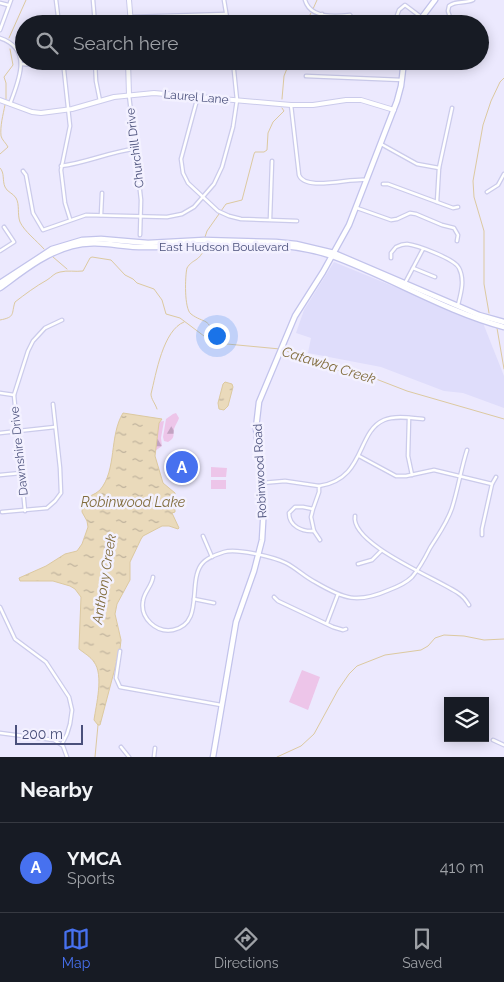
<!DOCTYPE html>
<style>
body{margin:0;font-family:Raleway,sans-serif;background:#20242c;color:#f1f3f6}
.controls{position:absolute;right:15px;bottom:15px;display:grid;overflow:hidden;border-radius:0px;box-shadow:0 2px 12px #0003}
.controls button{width:45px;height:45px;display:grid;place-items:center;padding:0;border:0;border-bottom:1px solid #363941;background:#171b24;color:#f1f3f6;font:25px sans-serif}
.scale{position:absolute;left:15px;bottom:12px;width:68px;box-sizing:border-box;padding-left:5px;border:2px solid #4a507b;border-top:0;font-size:14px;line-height:18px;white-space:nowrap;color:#4a507b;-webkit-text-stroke:4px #f3f1ff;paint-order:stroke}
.you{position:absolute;left:216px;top:335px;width:18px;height:18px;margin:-12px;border:4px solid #fff;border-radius:50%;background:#1a73e8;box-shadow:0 0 0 8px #1a73e833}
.badge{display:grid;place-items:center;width:32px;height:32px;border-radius:50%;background:#4771ef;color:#fff;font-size:16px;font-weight:700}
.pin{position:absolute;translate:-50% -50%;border:2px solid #fff;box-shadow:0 1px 5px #0006}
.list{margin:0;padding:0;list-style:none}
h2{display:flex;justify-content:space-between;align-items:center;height:65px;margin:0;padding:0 20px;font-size:21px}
h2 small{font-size:16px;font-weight:400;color:#9ea1a6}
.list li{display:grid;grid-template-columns:32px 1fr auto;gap:15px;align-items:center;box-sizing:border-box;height:90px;padding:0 20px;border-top:1px solid #363941}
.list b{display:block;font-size:19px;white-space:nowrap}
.list p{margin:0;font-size:16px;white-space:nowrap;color:#9ea1a6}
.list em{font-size:16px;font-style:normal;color:#9ea1a6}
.icon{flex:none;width:28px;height:28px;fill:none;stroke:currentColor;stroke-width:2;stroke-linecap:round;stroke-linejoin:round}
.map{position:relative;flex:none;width:504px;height:757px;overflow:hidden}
.search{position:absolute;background:#171b24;box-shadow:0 2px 12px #0003;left:15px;right:15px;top:15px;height:55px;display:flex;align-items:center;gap:12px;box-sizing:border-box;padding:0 18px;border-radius:28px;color:#9ea1a6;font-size:19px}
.sheet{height:155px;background:#171b24}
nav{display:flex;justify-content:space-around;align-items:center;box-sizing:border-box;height:70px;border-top:1px solid #363941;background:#171b24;font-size:14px;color:#9ea1a6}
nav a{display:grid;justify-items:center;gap:2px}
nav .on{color:#4771ef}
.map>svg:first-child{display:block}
</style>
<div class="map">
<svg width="504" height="757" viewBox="0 0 504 757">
<defs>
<pattern id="forest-firs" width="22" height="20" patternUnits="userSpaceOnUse" patternTransform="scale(1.25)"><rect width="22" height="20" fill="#edc5e9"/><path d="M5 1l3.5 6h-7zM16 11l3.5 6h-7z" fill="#c2a2c2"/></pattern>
<pattern id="water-ripples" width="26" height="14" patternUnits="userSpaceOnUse" patternTransform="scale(1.25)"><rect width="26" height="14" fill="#eadabb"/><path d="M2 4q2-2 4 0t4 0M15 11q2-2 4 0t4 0" fill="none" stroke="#c0b39d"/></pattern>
</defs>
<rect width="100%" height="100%" fill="#ece9fe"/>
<polygon fill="#dfddfb" points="334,262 483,323 504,376 504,408 463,393 444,391 381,367 308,353 311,338 296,333 304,310"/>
<g fill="#edc5e9">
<polygon points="211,467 227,468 226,477 211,477"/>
<rect x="211" y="480" width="15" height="9"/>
<polygon points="302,670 320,677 308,710 289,702"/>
</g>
<g fill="url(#forest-firs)">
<path d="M176,413L179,418C178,422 175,425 174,429C173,436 175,438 168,442L164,441L163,437L166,419L173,414Z"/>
<polygon points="164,421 161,438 162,446 155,451 159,422"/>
</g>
<g fill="url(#water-ripples)" stroke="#dcc9a0">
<polygon points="225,382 232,384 233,387 228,406 224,410 219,409 218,403 223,384"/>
<path d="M123,413L162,419L159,423L155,456L163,483L175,493V512L172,513L179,528L178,529L169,526H162L143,536L141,539L130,562V580L117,604L115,614L121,640L120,649L100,725H98L94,720C96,705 104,675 94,662C91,657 84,653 79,649V647L81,597L75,589L70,586L53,581H20L19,578L46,566L65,554L77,551L82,544L88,527L87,521L82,512L83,500C88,496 95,495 100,490C117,470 109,436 123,413Z"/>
</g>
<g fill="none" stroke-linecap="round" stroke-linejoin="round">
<g stroke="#dcc9a0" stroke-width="1">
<polyline points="313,9 317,0"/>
<polyline points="305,24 311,13"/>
<polyline points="9,38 26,0"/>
<polyline points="6,99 6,83 4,77 13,65 10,49"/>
<polyline points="282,99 284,76 290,61"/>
<path d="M0,154L8,147C6,143 2,140 1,136C0,126 3,115 5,105"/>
<path d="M0,168C5,173 2,180 5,187C7,192 13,193 16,198C20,205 17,214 20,222C25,232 36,240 44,249"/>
<polyline points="221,211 226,204 242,200 254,154 255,152 264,152 267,150 268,133 273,122 284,111 282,108"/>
<polyline points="205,237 207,231 219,214"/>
<path d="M205,247C199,263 193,258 187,268C185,276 184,309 191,314C204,324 211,317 212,338"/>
<polyline points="53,257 67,269"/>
<polyline points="489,313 484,284 484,231 474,197 473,181 483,125 491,101 500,82 504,78"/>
<path d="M0,320C16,317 11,314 15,302C24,295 36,286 47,280C52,277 54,273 60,272C68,270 75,272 83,271L90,258L92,257L111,260L125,275L133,279L137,283L154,289L162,300L166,314L180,318L204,336L227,344L280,349"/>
<polyline points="497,328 504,369"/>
<polyline points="284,350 327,368 376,379 407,391 504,419"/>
<path d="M157,409C155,403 151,399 151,394C156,374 163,330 184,322"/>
<polyline points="95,757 98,725"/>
<polyline points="277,757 301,746 314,734 338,690 349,674 357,666 385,655 421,650 428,646 435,638 444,635 464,636 484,640 504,639"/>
</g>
<defs>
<g id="minor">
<polyline points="56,0 59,24"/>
<polyline points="93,0 95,24"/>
<polyline points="224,0 228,24"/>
<path d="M305,0C310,18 335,17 350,15L353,20L358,24"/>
<polyline points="0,3 8,5"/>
<polyline points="131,17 226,14"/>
<polyline points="320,24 322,14"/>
<polyline points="394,24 399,10 405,5 421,17"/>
<path d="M452,24L448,11L449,6C456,0 465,4 473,0"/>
<polyline points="476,24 477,23"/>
<polyline points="0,30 11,0"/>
<path d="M0,38C33,49 19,80 10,104"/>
<polyline points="63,61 70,126 61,170 65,203 70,219"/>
<polyline points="95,61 96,81 100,101"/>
<polyline points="444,61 450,63 461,61"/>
<polyline points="21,64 55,66 63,64"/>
<polyline points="306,76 402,80"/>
<polyline points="129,95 141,200 140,235"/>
<polyline points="198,96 181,159 183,173 188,183 218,211 229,216 241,219 297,221"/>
<path d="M291,105L299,175C305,192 353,177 367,180"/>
<polyline points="381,144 417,164 439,168"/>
<path d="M61,166C86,163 109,152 134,149"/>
<polyline points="23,171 26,175 33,213 43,230 86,215 167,217 182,214 194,207 214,184 222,167 233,127 237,100 233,61"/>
<polyline points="383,184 388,184 453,208 458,207"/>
<polyline points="487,192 498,185 504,174"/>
<polyline points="437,202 439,168 452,108"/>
<polyline points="357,208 391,220 397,219 410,213 416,214 442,225 454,228 458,235 457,241"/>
<polyline points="101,215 102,193"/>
<polyline points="270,219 272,161"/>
<polyline points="0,251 14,242 4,227"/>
<path d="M391,258V253L396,247C400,245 403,244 407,244C417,245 455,259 459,268C465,280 461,293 458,305"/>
<polyline points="413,268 435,277"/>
<polyline points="405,283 423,249"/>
<polyline points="0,393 14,395"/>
<polyline points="409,418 408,456 412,475"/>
<polyline points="0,433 55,427"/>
<polyline points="359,456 396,476 406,476 434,470 492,484"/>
<polyline points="0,475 21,473"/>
<path d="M262,483L285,481L319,486V492L313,509L303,507H295L289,513C289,526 302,532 314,531L311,517L313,509"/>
<path d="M319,486C366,479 356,432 384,420C395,415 412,418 423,419"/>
<polyline points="25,511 14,395 28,351 33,341 45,328 62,320"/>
<polyline points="2,512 47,508 55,501 61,493 60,468 53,404"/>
<path d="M355,516C350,544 438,579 458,593C463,596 466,600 469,605"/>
<polyline points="314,531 320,540"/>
<polyline points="482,535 482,529 492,484 496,477"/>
<polyline points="203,536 212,557"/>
<polyline points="358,564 372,560 381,551"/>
<path d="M153,577C152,586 144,592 143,601C140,618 156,633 173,630C204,624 188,584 201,565C206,558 215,555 224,552C236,548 274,557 286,563C296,568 305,577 315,582C344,599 357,604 389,590C397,587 406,583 412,577C419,569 425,558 430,548C438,535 447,523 452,508C458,489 461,469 467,450"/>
<polyline points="274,597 278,601 333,627 343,630 346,629"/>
<polyline points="194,599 214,603"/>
<polyline points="0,607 15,639 46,662 69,697 72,710 70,724 67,734 62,744"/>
<polyline points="327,623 338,594"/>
<polyline points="120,651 116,678 120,687 221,705"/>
<polyline points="0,733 54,740 63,746 67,757"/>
<polyline points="493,740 504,745"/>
<polyline points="121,747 129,757"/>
<polyline points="154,757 155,748"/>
</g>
<g id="tertiary">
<polyline points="129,0 131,24"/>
<polyline points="128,61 129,95"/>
<polyline points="0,100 32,112 41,113 72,109 114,97 154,93 291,105 313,105 346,100 361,100 394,110"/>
</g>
<g id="secondary">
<polyline points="417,24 435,0"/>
<polyline points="0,283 52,249 82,240 101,239 148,243 204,240 276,242 296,244 334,253 479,315 504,322"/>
<path d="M0,288C22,272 45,253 72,246C97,239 122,248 147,247C207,247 275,236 332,256C390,277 444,311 504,327"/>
<polyline points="213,757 236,622 254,571 262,540 264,505 256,428 259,402 295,316 323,272 349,225 397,101 401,86 404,61"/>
</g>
</defs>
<use href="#minor" stroke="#cbcbeb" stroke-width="5"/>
<use href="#tertiary" stroke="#cbcbeb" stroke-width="6"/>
<use href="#secondary" stroke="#c2c3eb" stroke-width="7"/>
<use href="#minor" stroke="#fff" stroke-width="2.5"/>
<use href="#tertiary" stroke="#fff" stroke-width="4"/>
<use href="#secondary" stroke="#fff" stroke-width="4.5"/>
</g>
<g text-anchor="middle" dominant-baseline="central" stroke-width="5" stroke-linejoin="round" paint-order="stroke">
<g font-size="12" fill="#4a507b" stroke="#f3f1ff">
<text transform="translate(196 97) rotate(5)">Laurel Lane</text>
<text transform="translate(135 148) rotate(-97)">Churchill Drive</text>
<text x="224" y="247">East Hudson Boulevard</text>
<text transform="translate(19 451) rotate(-96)">Dawnshire Drive</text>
<text transform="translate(260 471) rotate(-93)">Robinwood Road</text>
</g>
<g font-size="14" font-style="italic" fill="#816c3c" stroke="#f3f1ff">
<text transform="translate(329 365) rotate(17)">Catawba Creek</text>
<text x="133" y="502">Robinwood Lake</text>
<text transform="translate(104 579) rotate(-81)">Anthony Creek</text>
</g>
</g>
</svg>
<div class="controls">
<button><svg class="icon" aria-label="layers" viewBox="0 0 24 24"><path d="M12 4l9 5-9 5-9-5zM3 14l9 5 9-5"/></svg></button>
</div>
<div class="scale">200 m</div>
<div class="you"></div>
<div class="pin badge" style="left:182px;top:467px">A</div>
<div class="search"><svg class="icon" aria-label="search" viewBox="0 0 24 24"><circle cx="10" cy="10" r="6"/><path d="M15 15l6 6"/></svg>Search here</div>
</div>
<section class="sheet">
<h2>Nearby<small></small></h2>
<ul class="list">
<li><span class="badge">A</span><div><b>YMCA</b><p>Sports</p></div><em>410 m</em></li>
</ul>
</section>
<nav>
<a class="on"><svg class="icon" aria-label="map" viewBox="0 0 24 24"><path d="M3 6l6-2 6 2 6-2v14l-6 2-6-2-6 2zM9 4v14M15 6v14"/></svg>Map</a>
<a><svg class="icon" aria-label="directions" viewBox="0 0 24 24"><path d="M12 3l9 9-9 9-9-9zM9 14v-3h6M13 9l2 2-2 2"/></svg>Directions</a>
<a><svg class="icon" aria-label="saved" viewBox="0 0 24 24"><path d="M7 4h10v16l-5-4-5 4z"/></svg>Saved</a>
</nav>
